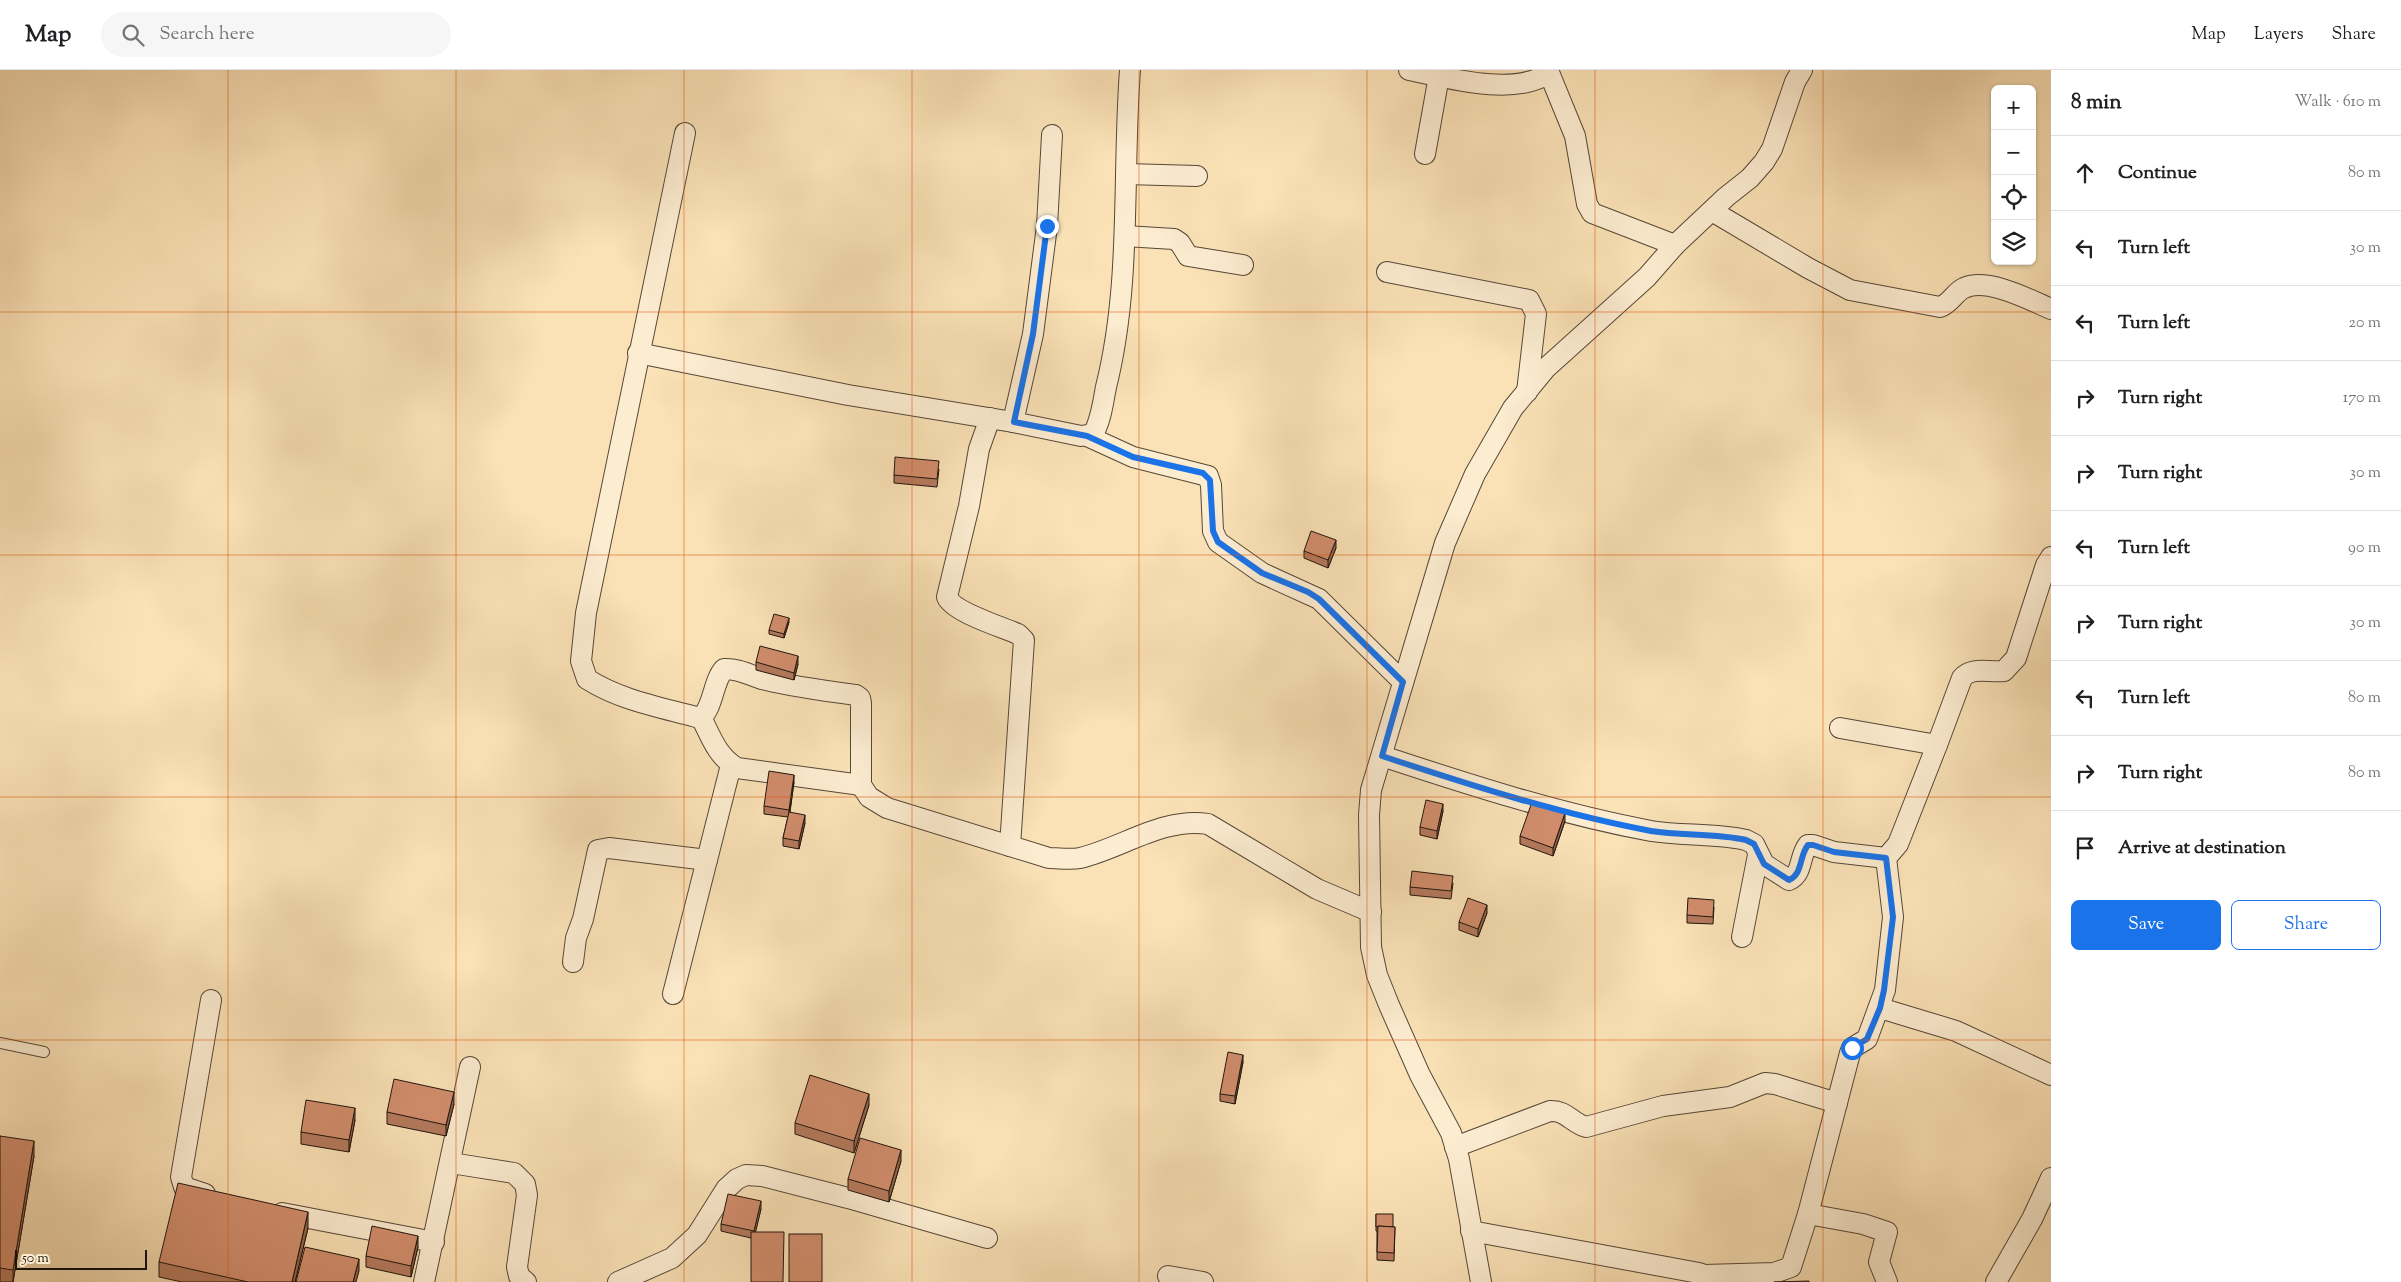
<!DOCTYPE html>
<meta charset="utf-8">
<style>
body{margin:0;font-family:"Sorts Mill Goudy",serif;background:#f6f6f6;color:#202124}
.controls{position:absolute;right:15px;top:15px;display:grid;overflow:hidden;border-radius:8px;box-shadow:0 1px 4px #0004}
.controls button{width:45px;height:45px;display:grid;place-items:center;padding:0;border:0;border-bottom:1px solid #e0e0e0;background:#fff;color:#202124;font:25px sans-serif}
.scale{position:absolute;left:15px;bottom:12px;width:132px;box-sizing:border-box;padding-left:5px;border:2px solid #20150d;border-top:0;font-size:14px;line-height:18px;white-space:nowrap;color:#20150d;-webkit-text-stroke:4px #fcecd0;paint-order:stroke}
.stop{position:absolute;width:15px;height:15px;margin:-11px;border:4px solid #1a73e8;border-radius:50%;background:#fff}
.stop.end{background:#1a73e8;border-color:#fff;box-shadow:0 1px 5px #0008}
.list{margin:0;padding:0;list-style:none}
h2{display:flex;justify-content:space-between;align-items:center;height:65px;margin:0;padding:0 20px;font-size:21px}
h2 small{font-size:16px;font-weight:400;color:#757577}
.list li{display:grid;grid-template-columns:32px 1fr auto;gap:15px;align-items:center;box-sizing:border-box;height:75px;padding:0 20px;border-top:1px solid #e0e0e0}
.list b{display:block;font-size:19px;white-space:nowrap}
.list em{font-size:16px;font-style:normal;color:#757577}
.actions{display:flex;gap:10px;padding:15px 20px}
.actions a{flex:1;padding:11px 0;border:1px solid #1a73e8;border-radius:8px;text-align:center;font-size:18px;color:#1a73e8}
.actions .main{background:#1a73e8;color:#fff}
.icon{flex:none;width:28px;height:28px;fill:none;stroke:currentColor;stroke-width:2;stroke-linecap:round;stroke-linejoin:round}
.map{position:relative;flex:none;width:2051px;height:1212px;overflow:hidden}
header{display:flex;align-items:center;gap:30px;box-sizing:border-box;height:70px;padding:0 25px;background:#fff;border-bottom:1px solid #e0e0e0}
header strong{font-size:24px}
nav{display:flex;gap:28px;margin-inline-start:auto;font-size:18px}
.search{width:350px;height:45px;background:#f6f6f6;display:flex;align-items:center;gap:12px;box-sizing:border-box;padding:0 18px;border-radius:28px;color:#757577;font-size:19px}
main{display:flex}
aside{flex:1;background:#fff}
.map>svg:first-child{display:block}
</style>
<header>
<strong>Map</strong>
<div class="search"><svg class="icon" aria-label="search" viewBox="0 0 24 24"><circle cx="10" cy="10" r="6"/><path d="M15 15l6 6"/></svg>Search here</div>
<nav><a>Map</a><a>Layers</a><a>Share</a></nav>
</header>
<main>
<div class="map">
<svg width="2051" height="1212" viewBox="0 0 2051 1212">
<rect width="100%" height="100%" fill="#fae1b6"/>
<filter id="stains"><feTurbulence type="fractalNoise" baseFrequency=".004" numOctaves="4"/><feColorMatrix values="0 0 0 0 .2 0 0 0 0 .09 0 0 0 0 .02 0 0 0 .5 -.17"/></filter>
<radialGradient id="worn" r=".72"><stop offset=".6" stop-color="#630" stop-opacity="0"/><stop offset="1" stop-color="#630" stop-opacity=".3"/></radialGradient>
<g fill="none" stroke-linecap="round" stroke-linejoin="round">
<defs>
<polyline id="lane" points="0,973 44,982"/>
<g id="street">
<path d="M1409,0C1448,8 1514,27 1549,3"/>
<polyline points="1548,0 1575,66 1587,134 1592,143 1675,175"/>
<path d="M685,63L586,543L581,591L587,609C620,630 659,637 696,647H701C713,639 713,611 724,599C737,598 750,605 762,609C793,617 825,621 856,625L860,628L861,633V715L869,727L887,738L1049,788C1059,788 1070,790 1080,788C1122,778 1163,747 1208,754L1317,819L1371,842"/>
<polyline points="1425,84 1439,6"/>
<polyline points="1126,104 1197,106"/>
<path d="M1712,141L1808,198L1850,220L1940,237C1950,234 1955,222 1964,218C1987,207 2030,230 2051,239"/>
<polyline points="1125,166 1174,169 1180,173 1188,186 1243,195"/>
<polyline points="1387,202 1529,230 1536,244 1527,322"/>
<path d="M638,283L848,325L1013,352L1081,366L1093,364C1101,351 1103,332 1106,317C1132,213 1122,106 1130,0"/>
<path d="M990,348L979,379L969,436L947,527C953,542 1002,557 1018,564L1024,570L1010,776"/>
<polyline points="1013,352 1033,264 1047,156 1052,65"/>
<polyline points="1087,366 1133,387 1208,406 1211,415 1213,461 1218,472 1262,503 1319,529 1403,612"/>
<path d="M701,647C711,667 717,686 737,698L861,715"/>
<path d="M1840,658L1937,675L1962,608C1972,596 1990,603 2004,601L2016,588L2046,495L2051,487"/>
<path d="M1382,686C1470,715 1560,744 1651,761C1682,766 1715,763 1746,770L1754,774L1764,794L1789,810C1803,804 1799,786 1808,775H1813L1834,782L1886,788L1898,774L1937,675"/>
<polyline points="1742,867 1758,785"/>
<polyline points="573,892 576,868 583,849 598,780 609,778 707,790"/>
<polyline points="673,924 731,695"/>
<polyline points="1880,938 1956,961 2051,1005"/>
<path d="M1455,1077L1550,1041C1566,1040 1572,1053 1586,1057L1663,1036L1730,1027L1765,1013L1775,1014L1837,1033"/>
<polyline points="451,1093 514,1103 525,1114 527,1125 517,1197 519,1206 526,1212"/>
<polyline points="205,1124 184,1117 181,1107 211,930"/>
<polyline points="282,1143 434,1172"/>
<polyline points="1808,1144 1863,1154 1887,1162 1879,1192 1887,1212"/>
<polyline points="1471,1161 1699,1203 1704,1205 1705,1212"/>
<polyline points="1704,1205 1774,1203 1791,1197 1808,1144 1850,983 1852,978 1867,969 1885,920 1893,847 1886,788"/>
<polyline points="1168,1206 1203,1212"/>
<polyline points="424,1212 470,997"/>
<polyline points="618,1212 672,1188 697,1165 726,1119 737,1109 746,1105 762,1106 848,1128 987,1168"/>
<polyline points="1481,1212 1459,1089 1451,1063 1420,1005 1389,935 1377,905 1371,877 1369,745 1371,720 1445,473 1475,404 1513,338 1546,298 1647,207 1675,175 1726,127 1750,108 1764,92 1772,79 1795,12 1802,0"/>
<polyline points="1996,1212 2032,1149 2051,1108"/>
</g>
</defs>
<use href="#lane" stroke="#564837" stroke-width="12"/>
<use href="#street" stroke="#564837" stroke-width="22"/>
<use href="#lane" stroke="#fcecd0" stroke-width="10"/>
<use href="#street" stroke="#fcecd0" stroke-width="20"/>
</g>
<g fill="#b4795d" stroke="#20150d">
<polygon points="939,399 937,417 894,413 894,405"/>
<polygon points="1336,478 1328,498 1304,488 1304,481"/>
<polygon points="789,552 784,568 769,564 769,560"/>
<polygon points="756,592 798,594 794,610 756,600"/>
<polygon points="794,712 790,742 805,753 799,779 783,776 783,768 788,747 764,744 764,736"/>
<polygon points="1443,741 1437,769 1420,765 1420,757"/>
<polygon points="1565,751 1553,786 1520,774 1520,766"/>
<polygon points="1453,813 1451,829 1410,825 1410,817"/>
<polygon points="1714,837 1713,854 1687,853 1687,845"/>
<polygon points="1487,843 1478,867 1459,860 1459,852"/>
<polygon points="1243,992 1235,1034 1220,1031 1220,1024"/>
<polygon points="454,1034 446,1066 387,1054 387,1042"/>
<polygon points="869,1035 854,1083 795,1064 795,1053"/>
<polygon points="355,1050 349,1082 301,1074 301,1062"/>
<polygon points="0,1066 34,1086 13,1212 0,1212"/>
<polygon points="901,1091 889,1132 848,1120 848,1109"/>
<polygon points="761,1139 755,1162 751,1168 721,1161 721,1154"/>
<polygon points="1376,1144 1393,1157 1395,1157 1394,1191 1377,1190 1377,1161 1376,1161"/>
<polygon points="308,1158 295,1212 182,1212 159,1207 159,1192"/>
<polygon points="418,1177 411,1207 366,1197 366,1186"/>
</g>
<g fill="#92634c" stroke="#20150d">
<polygon points="1336,470 1336,478 1328,498 1328,490"/>
<polygon points="789,548 789,552 784,568 784,564"/>
<polygon points="798,586 798,594 794,610 794,603"/>
<polygon points="794,705 794,712 789,748 789,740"/>
<polygon points="1443,734 1443,741 1437,769 1437,761"/>
<polygon points="1565,743 1565,751 1553,786 1553,778"/>
<polygon points="805,745 805,753 799,779 799,771"/>
<polygon points="1487,835 1487,843 1478,867 1478,859"/>
<polygon points="1243,985 1243,992 1235,1034 1235,1026"/>
<polygon points="454,1022 454,1034 446,1066 446,1055"/>
<polygon points="869,1024 869,1035 854,1083 854,1071"/>
<polygon points="355,1038 355,1050 349,1082 349,1070"/>
<polygon points="34,1071 34,1086 13,1212 13,1200"/>
<polygon points="901,1080 901,1091 889,1132 889,1121"/>
<polygon points="761,1131 761,1139 754,1169 754,1161"/>
<polygon points="308,1142 308,1158 295,1212 292,1212"/>
<polygon points="418,1166 418,1177 411,1207 411,1196"/>
<polygon points="359,1189 359,1201 356,1212 353,1212"/>
</g>
<g fill="#d18d6c" stroke="#20150d">
<polygon points="895,387 939,391 937,409 894,405"/>
<polygon points="1311,461 1336,470 1328,490 1304,481"/>
<polygon points="774,544 789,548 784,564 769,560"/>
<polygon points="760,576 798,586 794,603 756,592"/>
<polygon points="769,701 794,705 789,740 764,736"/>
<polygon points="1426,730 1443,734 1437,761 1420,757"/>
<polygon points="1532,732 1565,743 1553,778 1520,766"/>
<polygon points="789,742 805,745 799,771 783,768"/>
<polygon points="1412,801 1453,806 1451,821 1410,817"/>
<polygon points="1468,828 1487,835 1478,859 1459,852"/>
<polygon points="1688,828 1714,830 1713,847 1687,845"/>
<polygon points="1228,982 1243,985 1235,1026 1220,1024"/>
<polygon points="810,1005 869,1024 854,1071 795,1053"/>
<polygon points="394,1009 454,1022 446,1055 387,1042"/>
<polygon points="306,1030 355,1038 349,1070 301,1062"/>
<polygon points="0,1066 34,1071 13,1200 0,1198"/>
<polygon points="860,1068 901,1080 889,1121 848,1109"/>
<polygon points="178,1113 308,1142 292,1212 248,1212 159,1192"/>
<polygon points="728,1124 761,1131 754,1161 721,1154"/>
<polygon points="1376,1144 1393,1144 1393,1157 1378,1156 1378,1157 1376,1157"/>
<polygon points="372,1156 418,1166 411,1196 366,1186"/>
<polygon points="1378,1156 1395,1157 1394,1183 1377,1182"/>
<polygon points="751,1162 784,1162 783,1212 751,1212"/>
<rect x="789" y="1164" width="33" height="48"/>
<polygon points="305,1177 359,1189 353,1212 296,1212"/>
<polygon points="1809,1211 1809,1212 1774,1212"/>
</g>
<g fill="none" stroke-linecap="round" stroke-linejoin="round">
<path stroke="#1a73e8" stroke-width="6" d="M1047,156L1033,264L1014,352L1087,366L1133,387L1203,403L1210,410L1213,461L1218,472L1262,503L1308,522L1319,529L1403,612L1382,686C1470,715 1560,744 1651,761C1682,766 1715,763 1746,770L1754,774L1764,794L1789,810C1803,804 1799,786 1808,775H1813L1834,782L1886,788L1893,847L1884,920L1880,938L1867,969L1852,978"/>
</g>
<path fill="none" stroke="#de560c" stroke-width="1" stroke-opacity="0.55" d="M228,0V1212M456,0V1212M684,0V1212M912,0V1212M1139,0V1212M1367,0V1212M1595,0V1212M1823,0V1212M0,242H2051M0,485H2051M0,727H2051M0,970H2051"/>
<rect width="100%" height="100%" filter="url(#stains)"/>
<rect width="100%" height="100%" fill="url(#worn)"/>
</svg>
<div class="controls">
<button>+</button>
<button>−</button>
<button><svg class="icon" aria-label="locate" viewBox="0 0 24 24"><circle cx="12" cy="12" r="6"/><path d="M12 2v4M12 18v4M2 12h4M18 12h4"/></svg></button>
<button><svg class="icon" aria-label="layers" viewBox="0 0 24 24"><path d="M12 4l9 5-9 5-9-5zM3 14l9 5 9-5"/></svg></button>
</div>
<div class="scale">50 m</div>
<div class="stop" style="left:1852px;top:978px"></div>
<div class="stop end" style="left:1047px;top:156px"></div>
</div>
<aside>
<h2>8 min<small>Walk · 610 m</small></h2>
<ul class="list">
<li><svg class="icon" aria-label="ahead" viewBox="0 0 24 24"><path d="M12 20V5M6 11l6-6 6 6"/></svg><div><b>Continue</b></div><em>80 m</em></li>
<li><svg class="icon" aria-label="left" viewBox="0 0 24 24"><path d="M17 20v-9H6M10 6l-5 5 5 5"/></svg><div><b>Turn left</b></div><em>30 m</em></li>
<li><svg class="icon" aria-label="left" viewBox="0 0 24 24"><path d="M17 20v-9H6M10 6l-5 5 5 5"/></svg><div><b>Turn left</b></div><em>20 m</em></li>
<li><svg class="icon" aria-label="right" viewBox="0 0 24 24"><path d="M7 20v-9h11M14 6l5 5-5 5"/></svg><div><b>Turn right</b></div><em>170 m</em></li>
<li><svg class="icon" aria-label="right" viewBox="0 0 24 24"><path d="M7 20v-9h11M14 6l5 5-5 5"/></svg><div><b>Turn right</b></div><em>30 m</em></li>
<li><svg class="icon" aria-label="left" viewBox="0 0 24 24"><path d="M17 20v-9H6M10 6l-5 5 5 5"/></svg><div><b>Turn left</b></div><em>90 m</em></li>
<li><svg class="icon" aria-label="right" viewBox="0 0 24 24"><path d="M7 20v-9h11M14 6l5 5-5 5"/></svg><div><b>Turn right</b></div><em>30 m</em></li>
<li><svg class="icon" aria-label="left" viewBox="0 0 24 24"><path d="M17 20v-9H6M10 6l-5 5 5 5"/></svg><div><b>Turn left</b></div><em>80 m</em></li>
<li><svg class="icon" aria-label="right" viewBox="0 0 24 24"><path d="M7 20v-9h11M14 6l5 5-5 5"/></svg><div><b>Turn right</b></div><em>80 m</em></li>
<li><svg class="icon" aria-label="arrive" viewBox="0 0 24 24"><path d="M6 21V4h12l-3 4 3 4H6"/></svg><div><b>Arrive at destination</b></div></li>
</ul>
<div class="actions"><a class="main">Save</a><a>Share</a></div>
</aside>
</main>
